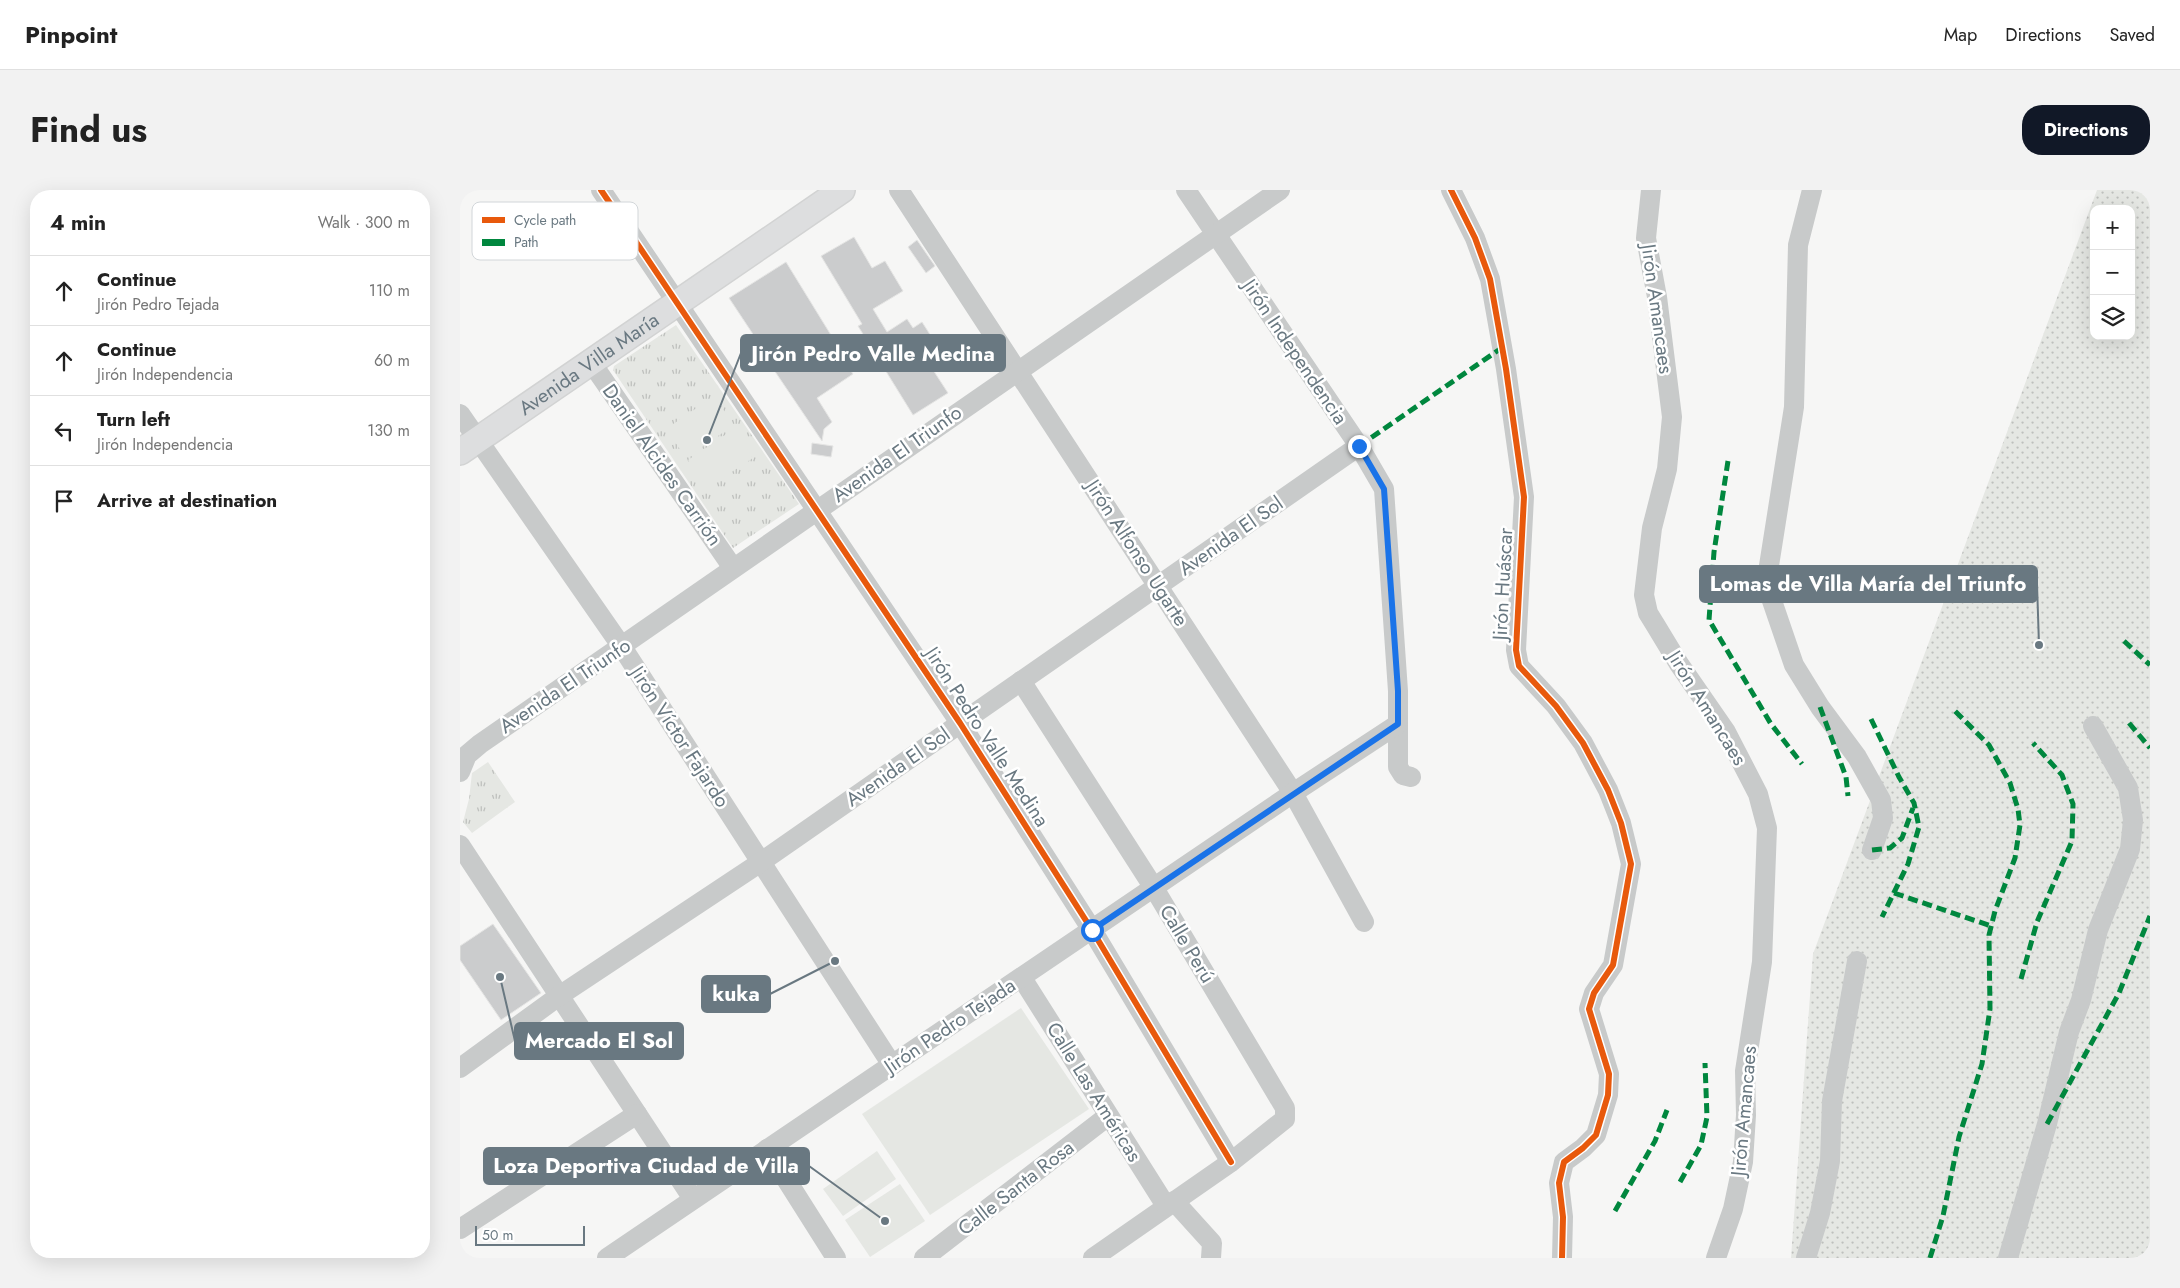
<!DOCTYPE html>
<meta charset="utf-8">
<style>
body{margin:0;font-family:Jost,sans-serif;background:#f2f2f2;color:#222}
.controls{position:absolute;right:15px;top:15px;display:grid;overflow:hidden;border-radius:10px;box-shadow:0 5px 20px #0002}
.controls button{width:45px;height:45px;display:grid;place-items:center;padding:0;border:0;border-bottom:1px solid #e0e0e0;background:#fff;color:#222;font:25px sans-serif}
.scale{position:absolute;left:15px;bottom:12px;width:110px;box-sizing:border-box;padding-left:5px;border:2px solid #697881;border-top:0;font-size:14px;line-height:18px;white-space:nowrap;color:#697881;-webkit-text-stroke:4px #fff;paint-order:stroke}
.stop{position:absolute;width:15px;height:15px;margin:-11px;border:4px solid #1a73e8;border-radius:50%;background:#fff}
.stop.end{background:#1a73e8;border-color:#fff;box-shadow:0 1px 5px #0008}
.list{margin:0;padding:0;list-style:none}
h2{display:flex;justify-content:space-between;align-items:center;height:65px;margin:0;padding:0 20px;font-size:21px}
h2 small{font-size:16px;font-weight:400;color:#767676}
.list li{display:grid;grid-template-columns:32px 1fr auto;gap:15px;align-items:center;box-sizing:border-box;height:70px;padding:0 20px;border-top:1px solid #e0e0e0}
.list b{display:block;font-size:19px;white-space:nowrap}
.list p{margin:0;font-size:16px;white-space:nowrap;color:#767676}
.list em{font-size:16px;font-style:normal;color:#767676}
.icon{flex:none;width:28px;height:28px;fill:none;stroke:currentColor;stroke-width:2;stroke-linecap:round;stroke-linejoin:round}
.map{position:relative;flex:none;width:1690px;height:1068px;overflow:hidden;border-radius:20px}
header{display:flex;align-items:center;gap:30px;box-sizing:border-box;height:70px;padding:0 25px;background:#fff;border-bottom:1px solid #e0e0e0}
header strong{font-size:24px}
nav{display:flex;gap:28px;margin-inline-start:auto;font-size:18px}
.intro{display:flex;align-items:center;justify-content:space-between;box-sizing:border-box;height:120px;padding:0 30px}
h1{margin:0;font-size:35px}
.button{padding:12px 22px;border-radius:20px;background:#111827;color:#fff;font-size:18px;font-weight:700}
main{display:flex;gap:30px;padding:0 30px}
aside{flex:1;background:#fff;border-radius:20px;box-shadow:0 5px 20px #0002}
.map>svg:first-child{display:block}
</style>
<header>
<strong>Pinpoint</strong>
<nav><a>Map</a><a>Directions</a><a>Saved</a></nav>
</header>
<div class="intro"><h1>Find us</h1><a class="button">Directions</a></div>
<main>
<aside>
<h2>4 min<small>Walk · 300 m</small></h2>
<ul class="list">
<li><svg class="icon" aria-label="ahead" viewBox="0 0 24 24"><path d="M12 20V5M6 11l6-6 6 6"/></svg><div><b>Continue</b><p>Jirón Pedro Tejada</p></div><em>110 m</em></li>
<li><svg class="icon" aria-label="ahead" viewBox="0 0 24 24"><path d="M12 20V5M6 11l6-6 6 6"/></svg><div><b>Continue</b><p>Jirón Independencia</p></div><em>60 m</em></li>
<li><svg class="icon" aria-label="left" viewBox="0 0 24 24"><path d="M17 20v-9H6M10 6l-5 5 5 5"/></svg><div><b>Turn left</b><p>Jirón Independencia</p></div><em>130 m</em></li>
<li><svg class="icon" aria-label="arrive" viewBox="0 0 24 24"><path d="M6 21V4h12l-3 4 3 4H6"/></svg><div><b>Arrive at destination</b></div></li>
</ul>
</aside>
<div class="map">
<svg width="1690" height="1068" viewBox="0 0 1690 1068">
<defs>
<pattern id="grass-dots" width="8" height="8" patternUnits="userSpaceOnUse" patternTransform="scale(1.25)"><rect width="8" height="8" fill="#e5e7e3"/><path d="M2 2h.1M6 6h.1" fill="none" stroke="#bec0bd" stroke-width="1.8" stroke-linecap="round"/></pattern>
<pattern id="park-tufts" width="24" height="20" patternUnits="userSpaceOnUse" patternTransform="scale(1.25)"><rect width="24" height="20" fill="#e5e7e3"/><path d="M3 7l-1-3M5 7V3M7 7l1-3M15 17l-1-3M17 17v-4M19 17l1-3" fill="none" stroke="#bec0bd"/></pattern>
</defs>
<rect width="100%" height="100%" fill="#f6f6f5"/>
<path fill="url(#grass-dots)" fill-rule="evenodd" d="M1637,0H1690V1068H1331L1353,764ZM1634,19H1671V146H1634Z"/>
<g fill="url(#park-tufts)">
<polygon points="216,135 339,314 273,358 153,180 154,176"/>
<polygon points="28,572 55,612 12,643 3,632 9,609 12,583"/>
</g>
<g fill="#e5e7e3">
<polygon points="254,206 274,235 226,268 206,239"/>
<polygon points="274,239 293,268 247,298 228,270"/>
<polygon points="561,818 629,919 470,1025 402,924"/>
<polygon points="417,961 436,989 383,1026 363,999"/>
<polygon points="440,994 465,1031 410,1067 385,1030"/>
</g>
<g fill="#cbcccd" stroke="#e5e5e4">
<polygon points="394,47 412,78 425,71 443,101 413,119 427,142 447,129 453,138 462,132 478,157 464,166 488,203 453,225 398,136 402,134 361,66"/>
<polygon points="457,50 475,76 466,83 448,57"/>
<polygon points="326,72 374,150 372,152 393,184 357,208 372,232 364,239 362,251 314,180 316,179 269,108"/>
<polygon points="352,253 373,256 371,267 351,264"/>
<polygon points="33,734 81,803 41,830 0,770 0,756"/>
</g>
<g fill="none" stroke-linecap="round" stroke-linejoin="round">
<defs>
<g id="major">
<path id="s1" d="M0,262L382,0"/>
</g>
</defs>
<use href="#major" stroke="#d2d3d3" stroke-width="28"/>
<g stroke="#c8caca" stroke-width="20">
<polyline points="141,0 500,533 632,740 771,972"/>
<polyline points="439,0 833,603 904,732"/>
<polyline points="726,0 899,256 924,299 938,501 938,577 943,585 951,587"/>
<polyline points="991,0 1015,48 1030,89 1046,179 1064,307 1056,460 1059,476 1096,516 1123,553 1148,600 1161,633 1171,674 1153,775 1134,803 1129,819 1149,884 1148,905 1136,945 1123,958 1104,972 1099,993 1103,1027 1102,1068"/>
<polyline points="1191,0 1186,48 1197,107 1212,227 1207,279 1192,338 1184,405 1188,423 1196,436 1219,474 1266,542 1298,604 1307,638 1302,772 1285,881 1286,925 1283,972 1273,1019 1256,1068"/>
<polyline points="1352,0 1338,55 1334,217 1308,382 1310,405 1334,475 1360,517 1397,567 1421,610 1423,628 1412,660"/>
<polyline points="131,172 273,378"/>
<polyline points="0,224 162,457 432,875"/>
<polyline points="561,491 694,698 825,918 825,929 771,972 633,1068"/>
<polyline points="0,582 7,565 20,554 820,0"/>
<polyline points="0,655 233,1009"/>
<polyline points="562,788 706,1016"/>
<polyline points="0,878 99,806 301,672 899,256"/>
<polyline points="307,959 376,1068"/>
<polyline points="714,1011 752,1053 751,1068"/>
<polyline points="0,1039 177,924"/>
<polyline points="147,1068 833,603 938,534"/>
<polyline points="464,1068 648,926"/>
<polyline points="1346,1068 1360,1023 1370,971 1372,911 1397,771"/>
<polyline points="1548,1068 1587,934 1609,842 1621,810 1638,740 1670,659 1673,630 1668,598 1633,536"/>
</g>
<use href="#major" stroke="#dddedf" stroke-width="25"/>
<g stroke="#00873e" stroke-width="5" stroke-dasharray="10 5" stroke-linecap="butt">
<polyline points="899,256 1043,157"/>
<polyline points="1268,271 1254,362 1249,430 1311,534 1342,574"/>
<polyline points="1664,451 1690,475"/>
<polyline points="1360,517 1386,587 1388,606"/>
<polyline points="1411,529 1439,587 1454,613 1459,637 1448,674 1422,727"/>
<polyline points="1669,533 1690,558"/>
<polyline points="1412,660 1430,658 1442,648 1453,618"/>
<polyline points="1434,703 1531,736"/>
<polyline points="1561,789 1577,732 1612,651 1613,614 1602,585 1573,553"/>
<polyline points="1587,934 1659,803 1690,726"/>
<polyline points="1220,992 1241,955 1247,927 1245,873"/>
<polyline points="1155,1021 1195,951 1207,920"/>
<polyline points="1470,1068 1483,1026 1499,947 1522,874 1530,819 1529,745 1535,721 1555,668 1560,635 1558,619 1550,593 1529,555 1495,521"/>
</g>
<defs>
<g id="cycleway">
<polyline points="141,0 500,533 632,740 771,972"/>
<polyline points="991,0 1015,48 1030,89 1046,179 1064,307 1056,460 1059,476 1096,516 1123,553 1148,600 1161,633 1171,674 1153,775 1134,803 1129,819 1149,884 1148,905 1136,945 1123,958 1104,972 1099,993 1103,1027 1102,1068"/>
</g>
</defs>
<use href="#cycleway" stroke="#fff" stroke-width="9"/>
<use href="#cycleway" stroke="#e8590c" stroke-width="6"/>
</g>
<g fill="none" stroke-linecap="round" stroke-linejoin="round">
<polyline stroke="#1a73e8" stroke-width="6" points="632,740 938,534 938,501 924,299 899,256"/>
</g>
<g text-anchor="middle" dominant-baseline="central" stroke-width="5" stroke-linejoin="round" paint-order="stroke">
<g font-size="20" fill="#697881" stroke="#fff">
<text transform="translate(1197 119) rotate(82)">Jirón Amancaes</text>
<text transform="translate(835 162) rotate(56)">Jirón Independencia</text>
<text stroke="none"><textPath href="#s1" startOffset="156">Avenida Villa María</textPath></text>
<text transform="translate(437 264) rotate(-35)">Avenida El Triunfo</text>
<text transform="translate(202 275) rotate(55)">Daniel Alcides Carrión</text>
<text transform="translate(771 346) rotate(-35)">Avenida El Sol</text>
<text transform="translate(677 363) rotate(57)">Jirón Alfonso Ugarte</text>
<text transform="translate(1043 394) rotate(-87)">Jirón Huáscar</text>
<text transform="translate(105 496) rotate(-34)">Avenida El Triunfo</text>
<text transform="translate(1247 518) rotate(58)">Jirón Amancaes</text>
<text transform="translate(220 547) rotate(57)">Jirón Víctor Fajardo</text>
<text transform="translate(527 547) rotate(57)">Jirón Pedro Valle Medina</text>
<text transform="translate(438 577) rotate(-35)">Avenida El Sol</text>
<text transform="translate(727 754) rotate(59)">Calle Perú</text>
<text transform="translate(490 836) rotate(-34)">Jirón Pedro Tejada</text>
<text transform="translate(634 902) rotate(58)">Calle Las Américas</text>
<text transform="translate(1284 921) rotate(-85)">Jirón Amancaes</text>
<text transform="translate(556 998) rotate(-38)">Calle Santa Rosa</text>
</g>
</g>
<rect x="12" y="12" width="166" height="58" rx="8" fill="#fff" stroke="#d2d6d9" stroke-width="1"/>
<rect x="22" y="27" width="23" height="6" fill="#e8590c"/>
<rect x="22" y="49" width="23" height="7" fill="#00873e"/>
<g font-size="14" fill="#697881">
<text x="54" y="35">Cycle path</text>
<text x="54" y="57">Path</text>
</g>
<path fill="none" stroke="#697881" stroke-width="2" d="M247 250L281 163M1579 455L1577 394M375 771L310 804M40 787L55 851M425 1031L349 976"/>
<g fill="#697881" stroke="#fff" stroke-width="2">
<circle cx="247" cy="250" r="5"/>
<circle cx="1579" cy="455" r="5"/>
<circle cx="375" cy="771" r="5"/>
<circle cx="40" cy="787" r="5"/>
<circle cx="425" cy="1031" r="5"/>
</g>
<g fill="#697881" stroke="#697881" stroke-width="2">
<rect x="281" y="145" width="264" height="36" rx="5"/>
<rect x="1240" y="376" width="337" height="36" rx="5"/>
<rect x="242" y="786" width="68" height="36" rx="5"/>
<rect x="55" y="833" width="168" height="36" rx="5"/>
<rect x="24" y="958" width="325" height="36" rx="5"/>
</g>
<g font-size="21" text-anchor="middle" font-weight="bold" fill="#fff">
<text x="413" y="171">Jirón Pedro Valle Medina</text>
<text x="1408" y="401">Lomas de Villa María del Triunfo</text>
<text x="276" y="811">kuka</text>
<text x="139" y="858">Mercado El Sol</text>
<text x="186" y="983">Loza Deportiva Ciudad de Villa</text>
</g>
</svg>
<div class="controls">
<button>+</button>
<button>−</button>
<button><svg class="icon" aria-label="layers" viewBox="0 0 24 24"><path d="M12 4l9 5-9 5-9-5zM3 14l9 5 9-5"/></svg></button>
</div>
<div class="scale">50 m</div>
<div class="stop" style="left:632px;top:740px"></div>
<div class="stop end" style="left:899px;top:256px"></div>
</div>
</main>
